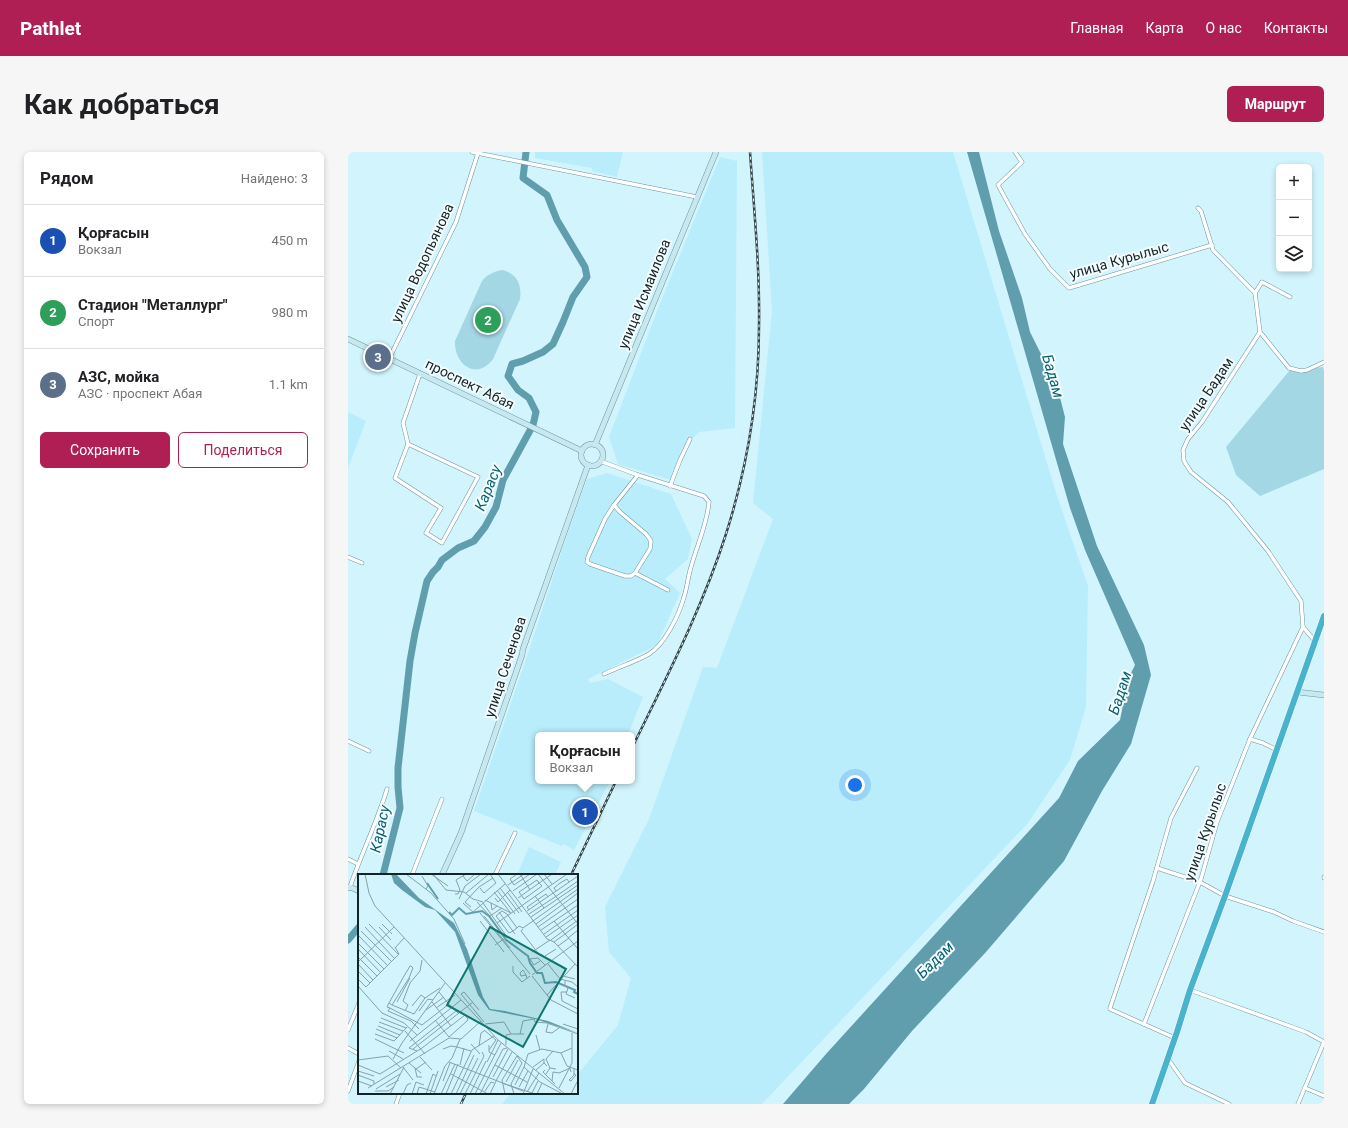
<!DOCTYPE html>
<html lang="ru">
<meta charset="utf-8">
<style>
body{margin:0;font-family:Roboto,sans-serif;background:#f6f6f6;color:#202124}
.controls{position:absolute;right:12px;top:12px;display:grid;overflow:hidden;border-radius:6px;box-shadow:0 2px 6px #0003}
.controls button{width:36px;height:36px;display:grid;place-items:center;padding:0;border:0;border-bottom:1px solid #e0e0e0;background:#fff;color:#202124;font:20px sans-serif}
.you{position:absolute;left:507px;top:633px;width:14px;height:14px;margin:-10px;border:3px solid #fff;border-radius:50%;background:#1a73e8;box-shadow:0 0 0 6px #1a73e833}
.badge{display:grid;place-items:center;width:26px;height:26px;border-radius:50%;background:#af1f53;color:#fff;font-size:13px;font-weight:700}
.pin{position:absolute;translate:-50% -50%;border:2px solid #fff;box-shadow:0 1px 4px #0006}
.popup{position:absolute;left:187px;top:580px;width:100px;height:52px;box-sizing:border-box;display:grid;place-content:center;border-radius:6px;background:#fff;filter:drop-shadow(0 1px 3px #0005);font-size:13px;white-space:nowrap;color:#757577}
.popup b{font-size:15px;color:#202124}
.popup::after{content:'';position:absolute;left:50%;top:100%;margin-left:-8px;border:8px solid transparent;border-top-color:#fff}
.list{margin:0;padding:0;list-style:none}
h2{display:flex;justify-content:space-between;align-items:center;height:52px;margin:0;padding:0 16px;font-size:17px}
h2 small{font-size:13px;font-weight:400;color:#757577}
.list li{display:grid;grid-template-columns:26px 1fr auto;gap:12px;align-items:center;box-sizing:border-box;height:72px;padding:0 16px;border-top:1px solid #e0e0e0}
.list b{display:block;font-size:15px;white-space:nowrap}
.list p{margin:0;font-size:13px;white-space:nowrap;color:#757577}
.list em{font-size:13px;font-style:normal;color:#757577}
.actions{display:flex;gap:8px;padding:12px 16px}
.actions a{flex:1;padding:9px 0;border:1px solid #af1f53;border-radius:6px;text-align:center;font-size:14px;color:#af1f53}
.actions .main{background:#af1f53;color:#fff}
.icon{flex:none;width:22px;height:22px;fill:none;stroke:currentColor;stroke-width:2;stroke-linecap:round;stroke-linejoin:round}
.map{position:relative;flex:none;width:976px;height:952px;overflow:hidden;border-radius:6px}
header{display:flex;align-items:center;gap:24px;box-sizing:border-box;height:56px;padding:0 20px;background:#af1f53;color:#fff}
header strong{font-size:19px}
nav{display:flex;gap:22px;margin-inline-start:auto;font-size:14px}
.intro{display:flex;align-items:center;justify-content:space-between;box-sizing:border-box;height:96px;padding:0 24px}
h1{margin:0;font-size:28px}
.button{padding:10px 18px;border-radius:6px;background:#af1f53;color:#fff;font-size:14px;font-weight:700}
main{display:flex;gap:24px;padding:0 24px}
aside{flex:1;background:#fff;border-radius:6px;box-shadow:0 2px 6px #0003}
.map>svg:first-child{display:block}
</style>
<header>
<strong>Pathlet</strong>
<nav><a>Главная</a><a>Карта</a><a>О нас</a><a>Контакты</a></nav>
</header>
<div class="intro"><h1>Как добраться</h1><a class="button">Маршрут</a></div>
<main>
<aside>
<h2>Рядом<small>Найдено: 3</small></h2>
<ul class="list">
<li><span class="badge" style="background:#1a4fb4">1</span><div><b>Қорғасын</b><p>Вокзал</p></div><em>450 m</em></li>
<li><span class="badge" style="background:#2e9e5b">2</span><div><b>Стадион &quot;Металлург&quot;</b><p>Спорт</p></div><em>980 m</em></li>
<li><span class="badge" style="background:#5c6f8a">3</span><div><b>АЗС, мойка</b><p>АЗС · проспект Абая</p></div><em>1.1 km</em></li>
</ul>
<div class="actions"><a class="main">Сохранить</a><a>Поделиться</a></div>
</aside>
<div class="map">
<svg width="976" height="952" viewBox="0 0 976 952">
<rect width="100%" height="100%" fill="#d2f4fd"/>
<g fill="#b9edfb">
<polygon points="187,0 275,0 269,25 244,19 244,16 187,6"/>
<polygon points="414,0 605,0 709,344 740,434 738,555 722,608 680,671 414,952 154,952 163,941 229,941 229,923 270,873 283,826 261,800 257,755 301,667 355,515 369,516 425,367 405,351 424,159"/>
<polygon points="372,5 389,9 387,276 351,280 333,298 323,328 270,312 261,285 311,154"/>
<polygon points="0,260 18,269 0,316"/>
<polygon points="259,321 323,342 344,387 340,407 317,427 332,441 309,493 240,527 242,531 260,527 295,545 280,583 190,583 190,629 262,629 226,698 216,692 214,694 126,659 179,504 221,377 239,327"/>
<polygon points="181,695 213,710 207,723 169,723"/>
</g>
<g fill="#a3d7e4">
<path d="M154,118C169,121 174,133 172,147L145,207C129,229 106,213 107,189L134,129C140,122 145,120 154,118Z"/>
<polygon points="975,215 976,219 976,317 912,344 888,323 878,295 942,218"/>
</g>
<polygon fill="#609ead" points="619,0 631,0 651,79 674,146 682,180 709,234 717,265 715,292 749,394 796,493 803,523 783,592 754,639 716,709 638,800 564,879 516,937 501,952 435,952 478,902 711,646 730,609 772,568 780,527 787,513 737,398 722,356"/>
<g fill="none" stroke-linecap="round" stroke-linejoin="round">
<g stroke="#609ead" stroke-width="7">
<polyline points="35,723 52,656 50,635 50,616 62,509 67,481 79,429 85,420 90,415 94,408 110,396 126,389 137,375 148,355 155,328 185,273 188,260 181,246 170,238 160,224 164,212 175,209 195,200 205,192 215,170 225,145 239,125 237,115 209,68 199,43 175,26 178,0"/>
<polyline points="0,788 11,775"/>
</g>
<defs>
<g id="street">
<polyline points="124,0 349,45"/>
<polyline points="667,0 674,10 650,33 677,82 702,117 721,136 864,93"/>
<polyline points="850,56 853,59 865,98 907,141 912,180 854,270 840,287 835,298 836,309 843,320 880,350 920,399 953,449 955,475 967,489"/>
<polyline points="907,141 914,130 942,145"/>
<polyline points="912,180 941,216 953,219 959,218 976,210"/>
<polyline points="41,207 108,70 130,1"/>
<polyline points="60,292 130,325 94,391 78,381 93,356 47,326 60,292 55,271 72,222"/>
<path d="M252,309L290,323L356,344L361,350C359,373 349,393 343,415C340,425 339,436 336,445C331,463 317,492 301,502C287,510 271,515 256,522"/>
<polyline points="322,334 332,308 342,287"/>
<polyline points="266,353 272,360 298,382 303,389 302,397 287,421 283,424 277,424 242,412 239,410 240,405 257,367 266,353 290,323"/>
<polyline points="0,405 14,411"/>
<polyline points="287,421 320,438"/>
<polyline points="902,587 915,591 929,598"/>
<polyline points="0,589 21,599"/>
<polyline points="0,707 10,712"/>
<polyline points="809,716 852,730 877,744 926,760 945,769 976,780"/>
<polyline points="64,723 94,647"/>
<polyline points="147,723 167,681"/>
<polyline points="976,725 976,726"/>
<path d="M2,735C13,702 29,671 39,637"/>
<polyline points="842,838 958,880 976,890"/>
<polyline points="796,872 853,727 869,670 902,587 955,475"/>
<polyline points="0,878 11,851"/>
<polyline points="827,886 762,857 762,856 805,729 823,666 849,616"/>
<polyline points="0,896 11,902"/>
<polyline points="820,907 837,931 881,952"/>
<polyline points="957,936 976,944"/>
<polyline points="0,939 11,909"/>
<polyline points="48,952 52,941"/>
<polyline points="950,952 976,890"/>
</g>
<g id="secondary">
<polyline points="0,187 234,299"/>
<circle cx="244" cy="303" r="11"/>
<polyline points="247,293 368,0"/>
<polyline points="949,540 976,543"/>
<polyline points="94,723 113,681 174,503 175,497 240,313"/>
<polyline points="0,736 2,735 11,739"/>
</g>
<polyline id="highway" points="804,952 829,880 842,838 877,744 976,464"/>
</defs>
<use href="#street" stroke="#6d95a0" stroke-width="4.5"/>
<use href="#secondary" stroke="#6d95a0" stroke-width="6"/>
<use href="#highway" stroke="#fff" stroke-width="7"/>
<use href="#street" stroke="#fff" stroke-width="3.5"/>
<use href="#secondary" stroke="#c8e8f0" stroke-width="5"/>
<use href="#highway" stroke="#48b3cc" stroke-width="6"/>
<defs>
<g id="rail">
<path d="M284,596C318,526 354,457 378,382C399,316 411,244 411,174C412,116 406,58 402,0"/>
<polyline points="223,723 268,629"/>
<polyline points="113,952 118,941"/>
</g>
</defs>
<use href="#rail" stroke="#32464b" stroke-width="2.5"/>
<use href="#rail" stroke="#f4fcfe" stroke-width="1" stroke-dasharray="3" stroke-linecap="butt"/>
</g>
<g text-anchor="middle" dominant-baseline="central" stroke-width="4" stroke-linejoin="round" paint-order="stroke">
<g font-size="14" fill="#132428" stroke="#f4fcfe">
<text transform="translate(771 108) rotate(-16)">улица Курылыс</text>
<text transform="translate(74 111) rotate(-65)">улица Водопьянова</text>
<text transform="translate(296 142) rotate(-68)">улица Исмаилова</text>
<text transform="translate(122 232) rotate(26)">проспект Абая</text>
<text transform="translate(858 242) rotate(-56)">улица Бадам</text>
<text transform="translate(157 515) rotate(-72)">улица Сеченова</text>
<text transform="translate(857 680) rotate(-71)">улица Курылыс</text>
</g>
<g font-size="15" font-style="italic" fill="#076071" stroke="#f4fcfe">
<text transform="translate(705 224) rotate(74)">Бадам</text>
<text transform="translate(140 336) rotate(-68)">Карасу</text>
<text transform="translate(772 541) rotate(-72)">Бадам</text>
<text transform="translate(32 677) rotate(-78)">Карасу</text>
<text transform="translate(587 808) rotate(-45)">Бадам</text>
</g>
</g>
<g transform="translate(10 722)">
<rect width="220" height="220" fill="#d2f4fd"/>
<path d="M33,0H38L61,24L96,49L109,75L125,123L132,135L147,137L190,147L220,159L177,145L131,136L120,121L97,58L77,36L67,33L44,16L36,9Z" fill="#609ead"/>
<path fill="none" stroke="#609ead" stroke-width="2" d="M69,9L80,25M91,38L94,41L101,34L108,40L124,37L131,42L147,64M147,65L170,82L172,89L179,99H184L187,109L198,108L217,116L216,118L220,120"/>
<path fill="none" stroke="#86a1a8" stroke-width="1" d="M7,0L11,19L17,32L140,166L207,220M48,0L73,19L96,45L107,70M73,0L90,12M75,0L88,16L106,18L115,25L125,28M140,0L189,65L196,68M159,0L152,5L156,11L172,0M162,0L172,16M180,0L220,50L207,60M186,0L194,10M64,2L70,12L68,15M105,2L109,7L117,0M181,9L184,12L166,25L161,18L179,6L181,9M150,11L166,0M122,14L126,19L138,9L132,0M142,14L161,39M139,16L157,40M155,17L179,0M198,17L196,14L202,9L209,5L211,8M136,18L152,38M108,19L131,0M150,19L164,38M97,20H100L102,16L98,6L108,0M177,22L186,34M197,23L220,7M137,24L140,28L152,16M160,24L194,0M101,25L107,12L123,0M127,26L153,39M119,28L132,42L144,34M105,29L115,38L147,10M125,29L149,63L137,71M133,29L134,36L139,32M113,33L107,28L121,13L135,4M171,36L169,33L188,20L190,23M169,37L220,2M141,38L157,60M122,39L172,100M171,40L197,23M126,42L152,74M173,43L220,11M122,47L146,78M196,47L220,75M139,49L209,0M11,50L41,81M24,50L34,60M178,50L220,19M7,53L37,85M21,53L33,66M180,53L220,25M159,54L149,40L144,37L138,42L151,59L155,57L159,54L161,52L165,54L220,15M165,55L163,57L180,79M183,56L220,31M3,57L34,88M186,60L220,36M0,61L30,92M188,63L220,41M210,64L220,56M193,66L220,46M196,68L207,60M196,68L220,93M0,69L26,95M200,72L211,64M37,74L46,64M0,75L23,99M174,78L192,66M187,82L198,75M0,83L19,102M182,87L176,91L172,85L180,84L187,91M0,88L36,53M0,90L15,106M190,90L202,105L214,108L220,113M155,92V98L164,108L172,102M0,97L12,109M168,101L163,102L162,99L165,96L167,99L168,101L169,104M174,101L220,67M174,102L193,126L220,140M205,102L217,105M0,105L8,113L41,80L37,73M207,107V112L210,114L208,120L217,124M0,112L24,139L46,149L59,161M81,118L94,134M209,118H203L204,127L220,135M103,120L126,148M103,120L106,118L121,136M189,121L217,90M39,128L52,104M74,128L93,152M31,129L34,131L51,104L55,94L53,92H52L46,102L31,129L29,133L32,134L30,137L53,147L61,155M34,131L56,140L67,124L82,114M54,132L63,121L67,124M32,134L64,151L91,130M78,134L97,121M68,136L86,123M47,137L50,131L45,127L52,109L62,97L64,86M61,137L70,125L75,126M23,144L48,154M77,146L91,163M21,148L45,157M127,150L146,148L153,160H166M190,150L188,158L194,159L201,154M205,150L220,155M20,152L42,161M18,155L39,164L49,153M126,156L138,166L131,176M47,157L67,180M17,160L36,167L39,164M162,160L165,147L176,145L177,148L189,149L220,160M178,161L182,176M91,164L103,165L123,147M17,165L46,179M52,167L103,126M113,170L122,180M131,171V178L137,181M148,171V161L153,160M121,172L123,159L126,157M99,173L113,177M55,175L115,128M85,175L93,172L99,173M31,177L45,185M59,177L51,174L98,137L101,140M203,179L214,174M62,183L74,196M35,185L44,169L87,109M0,186L30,182L43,194M91,188L165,217M129,188L140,166M51,189L63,199M0,191L22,200L64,174L107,141L110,145L109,147L91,163M102,191L106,174M137,191L169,208M45,193L55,206M175,193L186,185V189M57,194L59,203H64M192,194L188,185L195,177M58,195L68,188M216,195V201L211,206L213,207L218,201L216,200M178,196L186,189L189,192M187,196L185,198L197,210M0,197L16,202M93,200L130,220M127,200L143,169M188,200L192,194L198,195M0,201L16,207V210M135,203L150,175M139,205L154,178M0,207L14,212M85,207L92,189M194,207L195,198L201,199L212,194L213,198M148,208L160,186M144,209L177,220M157,211L166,193M28,213L41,206M161,213L170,197M10,214L91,164M201,214L214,189V159M18,215L42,200M17,217H30L36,213M127,217L133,208L136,209M169,218L181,199M174,219L180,207M203,219L182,208L166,193L170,180L184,175L203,179L209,192L220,196M32,220L46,193M45,220L49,211L53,209M54,220L58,208L66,211M59,220L61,213L77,218M68,220L75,200L78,202M72,220L80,197M76,220L87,192L94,184L102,165M83,220L97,190M88,220L100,190M93,220L114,176L136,162M98,220L116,181M102,220L120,184M107,220L126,182L124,178M112,220L128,187M117,220L127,200M122,220L145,175L149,174M132,220L139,205M147,220L144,206L159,182M156,220L153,210L164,189L159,182M165,220L175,195M179,220L184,209M213,220L219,208"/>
<path fill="#0f766e" fill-opacity="0.15" stroke="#0f766e" stroke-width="2" d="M132,53L208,95L165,173L89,131Z"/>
<rect width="220" height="220" fill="none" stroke="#132428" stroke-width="2"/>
</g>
</svg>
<div class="controls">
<button>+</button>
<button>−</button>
<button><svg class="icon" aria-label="layers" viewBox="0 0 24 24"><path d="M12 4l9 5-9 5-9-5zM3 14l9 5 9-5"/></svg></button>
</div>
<div class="you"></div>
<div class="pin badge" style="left:237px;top:660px;background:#1a4fb4">1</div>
<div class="popup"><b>Қорғасын</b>Вокзал</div>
<div class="pin badge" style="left:140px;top:168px;background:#2e9e5b">2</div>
<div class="pin badge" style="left:30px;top:205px;background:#5c6f8a">3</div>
</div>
</main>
